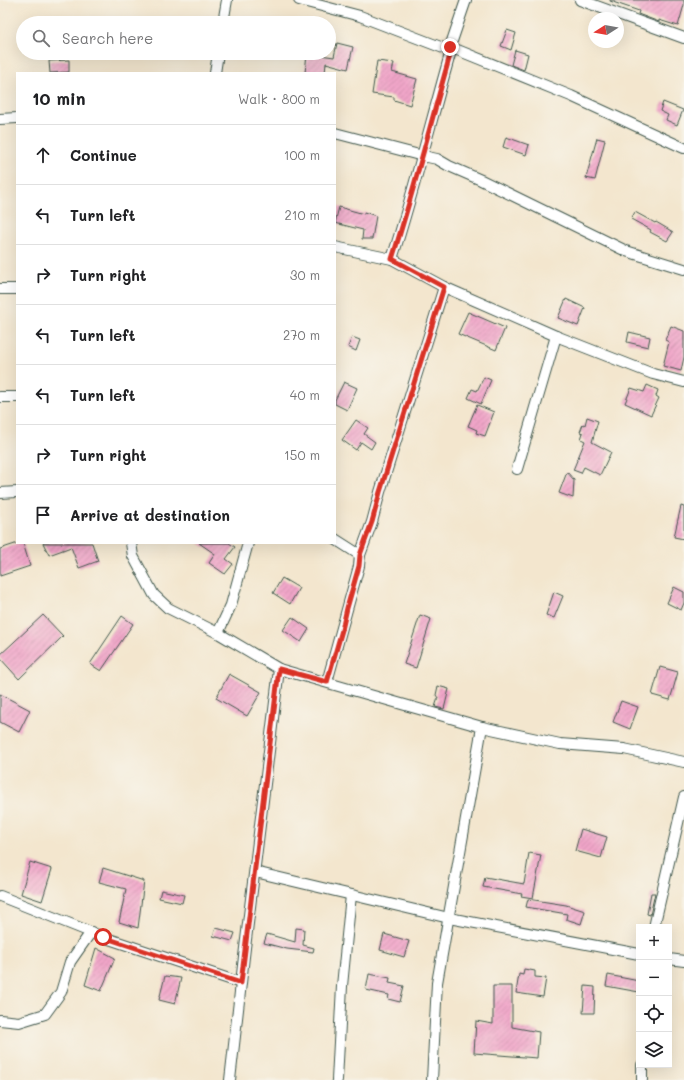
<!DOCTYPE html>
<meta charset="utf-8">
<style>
body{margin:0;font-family:Mali,sans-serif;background:#f6f6f6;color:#202124}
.controls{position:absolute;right:12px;bottom:12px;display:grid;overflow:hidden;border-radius:0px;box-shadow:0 4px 16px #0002}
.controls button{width:36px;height:36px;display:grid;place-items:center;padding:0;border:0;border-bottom:1px solid #e0e0e0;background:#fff;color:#202124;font:20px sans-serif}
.compass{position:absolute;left:588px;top:12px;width:36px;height:36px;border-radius:50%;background:#fff;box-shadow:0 4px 16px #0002;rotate:259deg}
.stop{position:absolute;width:12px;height:12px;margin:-9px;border:3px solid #d93025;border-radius:50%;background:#fff}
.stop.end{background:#d93025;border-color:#fff;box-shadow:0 1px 4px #0008}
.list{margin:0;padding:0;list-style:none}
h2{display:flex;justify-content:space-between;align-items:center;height:52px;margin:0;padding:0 16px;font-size:17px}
h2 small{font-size:13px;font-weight:400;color:#757577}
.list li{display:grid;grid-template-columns:26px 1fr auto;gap:12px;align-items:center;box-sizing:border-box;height:60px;padding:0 16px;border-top:1px solid #e0e0e0}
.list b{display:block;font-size:15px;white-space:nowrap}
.list em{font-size:13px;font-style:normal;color:#757577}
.icon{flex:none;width:22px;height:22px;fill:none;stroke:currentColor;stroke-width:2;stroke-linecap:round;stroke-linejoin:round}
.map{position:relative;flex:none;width:684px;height:1080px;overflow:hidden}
.search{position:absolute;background:#fff;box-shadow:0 4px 16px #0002;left:16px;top:16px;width:320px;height:44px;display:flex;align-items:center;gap:10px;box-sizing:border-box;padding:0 14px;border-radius:22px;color:#757577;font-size:15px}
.panel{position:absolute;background:#fff;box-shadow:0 4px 16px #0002;left:16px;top:72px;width:320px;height:472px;border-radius:0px}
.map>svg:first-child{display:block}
</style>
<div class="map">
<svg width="684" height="1080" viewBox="0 0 684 1080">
<defs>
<pattern id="building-hatch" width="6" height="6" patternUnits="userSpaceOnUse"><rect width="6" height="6" fill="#f1a6c9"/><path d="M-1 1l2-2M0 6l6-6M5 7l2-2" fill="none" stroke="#c388a4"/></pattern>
</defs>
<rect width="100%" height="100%" fill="#f7f3e8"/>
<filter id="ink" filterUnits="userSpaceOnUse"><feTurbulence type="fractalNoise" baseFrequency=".025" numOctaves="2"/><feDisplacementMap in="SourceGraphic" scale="8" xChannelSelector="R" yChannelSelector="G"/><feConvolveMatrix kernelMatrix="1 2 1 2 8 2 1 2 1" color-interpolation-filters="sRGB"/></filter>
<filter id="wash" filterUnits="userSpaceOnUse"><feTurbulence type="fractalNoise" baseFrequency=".012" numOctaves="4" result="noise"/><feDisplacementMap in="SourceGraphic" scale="16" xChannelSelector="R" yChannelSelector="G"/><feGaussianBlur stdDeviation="0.9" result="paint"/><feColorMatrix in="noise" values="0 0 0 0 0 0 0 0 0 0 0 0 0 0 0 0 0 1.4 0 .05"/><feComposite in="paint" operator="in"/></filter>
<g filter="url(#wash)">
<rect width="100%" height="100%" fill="#f3e6ce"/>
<g id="blocks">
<g fill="url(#building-hatch)">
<polygon points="610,0 684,0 684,5 678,26 659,20 659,22 638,14 639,11 610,1"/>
<polygon points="507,30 516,33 511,50 501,46"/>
<polygon points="337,43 353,47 348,69 326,63 325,73 305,73 307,53 334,57"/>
<polygon points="515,50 528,54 524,70 511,65"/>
<polygon points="69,60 69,72 50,73 49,61"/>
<polygon points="377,61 394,63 392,72 417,79 410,105 394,100 394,97 372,94"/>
<polygon points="663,102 683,110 677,125 666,120 668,115 660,111"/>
<polygon points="506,137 529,145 526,155 503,147"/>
<polygon points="597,138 605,140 595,180 586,178"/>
<polygon points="339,207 364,214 364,212 376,216 372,239 362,239 363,230 335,223"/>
<polygon points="635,212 655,223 656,222 673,232 667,241 650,232 651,230 631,219"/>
<polygon points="566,299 585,308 578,326 558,318"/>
<polygon points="468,312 505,328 496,350 458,334"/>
<polygon points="671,326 684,331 684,357 681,371 663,366 669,342 665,340"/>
<polygon points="629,332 650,337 648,347 627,342"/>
<polygon points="352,337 360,340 356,351 348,347"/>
<polygon points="484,377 491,380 481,404 468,398 472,389 477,391"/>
<polygon points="344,382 357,388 347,410 335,404 335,400"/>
<polygon points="647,385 658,390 656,396 659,398 651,415 625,403 631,388 644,392"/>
<polygon points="477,405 494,412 485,436 476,433 477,430 468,426"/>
<polygon points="587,417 598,421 592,442 611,452 600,475 584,467 581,473 573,470 585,441 581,439 583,433 580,432 583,424 585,425"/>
<polygon points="356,420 368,428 364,434 375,442 371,449 361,442 356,450 342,440"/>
<polygon points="567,472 574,480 573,498 559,493"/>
<polygon points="681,506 684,507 684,539 674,537"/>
<polygon points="18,543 23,543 30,566 0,576 0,549"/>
<polygon points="43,543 92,543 98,561 79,568 71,547 49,555"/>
<polygon points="199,543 229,543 235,547 226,559 233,564 225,574 209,563 215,554"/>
<polygon points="282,578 299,588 290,604 273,593"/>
<polygon points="674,587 684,592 684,603 681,610 667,603"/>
<polygon points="554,592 563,596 554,618 546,615"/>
<polygon points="43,615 63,636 19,679 0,658 0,655"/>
<polygon points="420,615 431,619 416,668 404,664"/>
<polygon points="122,616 133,624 101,671 90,664"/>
<polygon points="292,617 309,629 301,642 283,630"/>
<polygon points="660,667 678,672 670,700 652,695"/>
<polygon points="229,674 261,692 247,716 216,698"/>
<polygon points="438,686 449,689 444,709 435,707 438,698 436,695"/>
<polygon points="0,694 30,710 19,732 0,722"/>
<polygon points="621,701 638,707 630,729 613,722"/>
<polygon points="581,829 607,837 601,858 575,851"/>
<polygon points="529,853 541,855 533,898 521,896 522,894 483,887 485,877 524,884"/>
<polygon points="30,862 52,869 42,901 21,894"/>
<polygon points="103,868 144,881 138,928 119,922 126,889 99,882"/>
<polygon points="161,890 184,895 182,903 159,898"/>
<polygon points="651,893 655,893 650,915 647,914"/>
<polygon points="528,899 566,905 585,911 581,924 566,919 567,914 526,907"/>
<polygon points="216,928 235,933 232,941 213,936"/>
<polygon points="296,928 304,929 303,945 314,948 313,952 287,949 264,943 267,934 295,942"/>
<polygon points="384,934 409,941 404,957 380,950"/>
<polygon points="96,948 115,958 101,991 85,985"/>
<polygon points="524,969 535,971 535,977 546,978 543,997 516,993 519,974 523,975"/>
<polygon points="369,974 390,978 389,983 404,986 400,1002 388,999 389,995 366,990"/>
<polygon points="608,975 639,981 639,992 606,986"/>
<polygon points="165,976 181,978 175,1004 159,1000"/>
<polygon points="493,986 512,986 512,1027 539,1032 537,1058 474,1053 476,1021 493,1024"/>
<polygon points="585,986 595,987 594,1013 583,1013"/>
</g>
</g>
</g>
<g filter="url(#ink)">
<use href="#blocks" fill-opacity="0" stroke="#3f564b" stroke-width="1"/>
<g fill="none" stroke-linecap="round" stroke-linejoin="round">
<defs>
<g id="minor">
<polyline points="299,0 360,16 451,51"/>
<polyline points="580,0 684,38"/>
<polyline points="223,23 227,0"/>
<polyline points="450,47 571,96 684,148"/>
<polyline points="215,73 218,53"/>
<polyline points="0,119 17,118"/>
<polyline points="335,133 423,156 437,159 449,166 481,180 626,251 684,269"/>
<polyline points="335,247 392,259 444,287 556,336 653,374 684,382"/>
<path d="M392,259C414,191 431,121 451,51L450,47L466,0"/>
<polyline points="0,289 17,289"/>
<polyline points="0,397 17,397"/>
<polyline points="517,469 556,336"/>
<polyline points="0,493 17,492"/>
<polyline points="335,539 360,555"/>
<polyline points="131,543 133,556 154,595 168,608 218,633 279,669 482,727 560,744 624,749 684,762"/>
<polyline points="218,633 231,605 248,543"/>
<polyline points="327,682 359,566 360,555 372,522 380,492 444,287"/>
<polyline points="255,872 449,918 639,954"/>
<polyline points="0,896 103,937 241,983"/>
<polyline points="654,927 684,797"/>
<polyline points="669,959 684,961"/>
<polyline points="0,1020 19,1022 45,1014 61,992 70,962 91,932"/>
<polyline points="230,1080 245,948 279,669"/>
<polyline points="337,1080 342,986 351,895"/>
<polyline points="432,1080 437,983 482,727"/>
<polyline points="642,1080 642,1065"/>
</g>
</defs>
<use href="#minor" stroke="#3f564b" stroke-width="12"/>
<use href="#minor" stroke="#fff" stroke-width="10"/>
</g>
</g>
<g fill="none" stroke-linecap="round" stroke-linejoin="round" filter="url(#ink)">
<path stroke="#d93025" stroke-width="5" d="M103,937L241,983L279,669L327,682L342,630L347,608L359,566L360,555L372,522L380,492L444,287L392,259C414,191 431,121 451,52L450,47"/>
</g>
</svg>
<div class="controls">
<button>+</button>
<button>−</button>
<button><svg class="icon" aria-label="locate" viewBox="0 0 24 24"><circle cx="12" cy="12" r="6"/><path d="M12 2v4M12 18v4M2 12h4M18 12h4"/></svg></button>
<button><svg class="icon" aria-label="layers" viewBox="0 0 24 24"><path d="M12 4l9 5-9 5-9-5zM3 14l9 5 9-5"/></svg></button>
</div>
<svg class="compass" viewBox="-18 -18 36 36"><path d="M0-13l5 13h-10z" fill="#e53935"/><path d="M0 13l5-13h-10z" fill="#757577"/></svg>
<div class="stop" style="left:103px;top:937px"></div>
<div class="stop end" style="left:450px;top:47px"></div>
<div class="search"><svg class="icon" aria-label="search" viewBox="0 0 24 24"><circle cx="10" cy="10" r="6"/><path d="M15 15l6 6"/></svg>Search here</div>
<section class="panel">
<h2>10 min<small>Walk · 800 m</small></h2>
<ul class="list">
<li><svg class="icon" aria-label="ahead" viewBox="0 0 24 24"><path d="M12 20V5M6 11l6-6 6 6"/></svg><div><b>Continue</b></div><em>100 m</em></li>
<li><svg class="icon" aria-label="left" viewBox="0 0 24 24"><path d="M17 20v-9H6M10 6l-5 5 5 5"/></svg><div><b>Turn left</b></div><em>210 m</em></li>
<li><svg class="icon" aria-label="right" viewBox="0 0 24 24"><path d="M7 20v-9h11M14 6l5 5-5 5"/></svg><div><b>Turn right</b></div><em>30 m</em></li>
<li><svg class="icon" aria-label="left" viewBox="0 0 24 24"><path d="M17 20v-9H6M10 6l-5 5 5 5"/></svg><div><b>Turn left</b></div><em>270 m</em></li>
<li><svg class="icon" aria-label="left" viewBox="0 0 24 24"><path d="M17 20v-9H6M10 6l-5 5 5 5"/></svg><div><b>Turn left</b></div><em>40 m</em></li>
<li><svg class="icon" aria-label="right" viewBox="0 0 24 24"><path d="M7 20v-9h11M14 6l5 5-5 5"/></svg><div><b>Turn right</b></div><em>150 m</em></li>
<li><svg class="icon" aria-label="arrive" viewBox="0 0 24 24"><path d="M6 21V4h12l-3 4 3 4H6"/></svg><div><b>Arrive at destination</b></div></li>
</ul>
</section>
</div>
